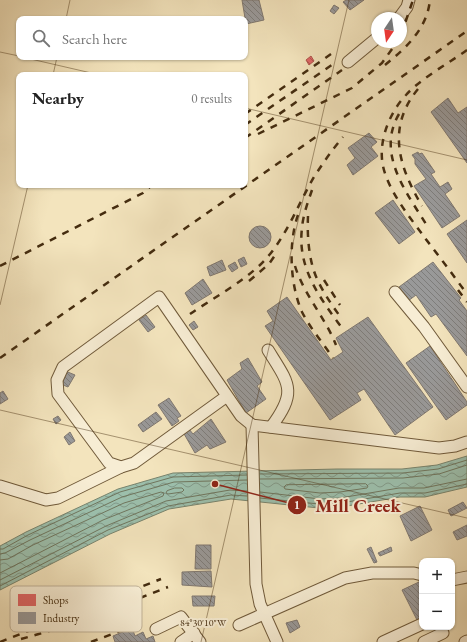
<!DOCTYPE html>
<meta charset="utf-8">
<style>
body{margin:0;font-family:"EB Garamond",serif;background:#f6f6f6;color:#222}
.controls{position:absolute;right:12px;bottom:12px;display:grid;overflow:hidden;border-radius:8px;box-shadow:0 1px 3px #0004}
.controls button{width:36px;height:36px;display:grid;place-items:center;padding:0;border:0;border-bottom:1px solid #e0e0e0;background:#fff;color:#222;font:20px sans-serif}
.compass{position:absolute;left:371px;top:12px;width:36px;height:36px;border-radius:50%;background:#fff;box-shadow:0 1px 3px #0004;rotate:193deg}
.list{margin:0;padding:0;list-style:none}
h2{display:flex;justify-content:space-between;align-items:center;height:52px;margin:0;padding:0 16px;font-size:17px}
h2 small{font-size:13px;font-weight:400;color:#767676}
.icon{flex:none;width:22px;height:22px;fill:none;stroke:currentColor;stroke-width:2;stroke-linecap:round;stroke-linejoin:round}
.map{position:relative;flex:none;width:467px;height:642px;overflow:hidden}
.search{position:absolute;background:#fff;box-shadow:0 1px 3px #0004;left:16px;top:16px;width:232px;height:44px;display:flex;align-items:center;gap:10px;box-sizing:border-box;padding:0 14px;border-radius:8px;color:#767676;font-size:15px}
.panel{position:absolute;background:#fff;box-shadow:0 1px 3px #0004;left:16px;top:72px;width:232px;height:116px;border-radius:8px}
.map>svg:first-child{display:block}
</style>
<div class="map">
<svg width="467" height="642" viewBox="0 0 467 642">
<defs>
<pattern id="water-waves" width="16" height="10" patternUnits="userSpaceOnUse"><rect width="16" height="10" fill="#9cbfac"/><path d="M0 5q4-4 8 0t8 0" fill="none" stroke="#819b8a"/></pattern>
<pattern id="shops-back-hatch" width="6" height="6" patternUnits="userSpaceOnUse"><rect width="6" height="6" fill="#e06666"/><path d="M-1 5l2 2M0 0l6 6M5-1l2 2" fill="none" stroke="#b75452"/></pattern>
<pattern id="industry-back-hatch" width="6" height="6" patternUnits="userSpaceOnUse"><rect width="6" height="6" fill="#999"/><path d="M-1 5l2 2M0 0l6 6M5-1l2 2" fill="none" stroke="#7e7d7b"/></pattern>
</defs>
<rect width="100%" height="100%" fill="#f3e4bd"/>
<filter id="stains"><feTurbulence type="fractalNoise" baseFrequency=".005" numOctaves="4"/><feColorMatrix values="0 0 0 0 .2 0 0 0 0 .09 0 0 0 0 .02 0 0 0 .5 -.17"/></filter>
<radialGradient id="worn" r=".72"><stop offset=".6" stop-color="#630" stop-opacity="0"/><stop offset="1" stop-color="#630" stop-opacity=".3"/></radialGradient>
<polygon fill="url(#water-waves)" stroke="#79846d" points="467,456 467,487 425,497 400,497 341,507 319,508 231,499 169,509 110,534 0,590 0,546 26,532 118,489 173,473 337,469 402,469 437,465"/>
<polygon fill="url(#shops-back-hatch)" stroke="#b1554c" points="311,56 314,61 309,65 306,60"/>
<g fill="url(#industry-back-hatch)" stroke="#807870">
<polygon points="242,0 259,0 264,20 246,24"/>
<polygon points="346,0 364,0 350,10 343,2"/>
<polygon points="334,5 339,8 334,14 330,11"/>
<polygon points="448,98 458,113 467,107 467,163 431,112"/>
<polygon points="369,133 377,142 371,147 378,156 353,175 347,165 355,158 348,148"/>
<polygon points="418,152 419,154 422,153 435,172 431,174 440,187 448,182 452,189 445,194 460,216 442,228 414,186 426,179 415,164 415,159 412,155"/>
<polygon points="393,200 415,232 399,244 375,213"/>
<polygon points="467,220 467,263 447,234"/>
<circle cx="260" cy="237" r="11"/>
<polygon points="244,257 247,264 241,267 238,260"/>
<polygon points="222,260 226,270 210,276 207,267"/>
<polygon points="235,262 238,268 232,272 228,266"/>
<polygon points="433,262 461,298 459,300 467,311 467,356 436,314 431,317 416,295 408,301 399,287"/>
<polygon points="203,279 212,293 192,305 185,293"/>
<polygon points="287,297 331,360 343,352 336,338 368,317 433,407 395,435 364,389 357,393 361,400 330,420 265,326 273,321 267,311"/>
<polygon points="146,315 155,327 148,332 139,320"/>
<polygon points="194,321 198,327 193,330 189,325"/>
<polygon points="430,346 467,402 467,405 446,420 406,363"/>
<polygon points="248,358 262,382 257,386 266,399 246,413 227,380 242,369 240,363"/>
<polygon points="63,370 75,375 68,387 58,383"/>
<polygon points="3,391 8,399 0,404 0,393"/>
<polygon points="169,398 181,416 177,418 179,421 172,426 158,405"/>
<polygon points="156,412 162,419 143,432 138,425"/>
<polygon points="58,416 61,420 56,424 53,419"/>
<polygon points="211,419 226,442 210,449 207,445 195,453 183,432 189,429 193,434"/>
<polygon points="70,432 75,441 69,445 64,437"/>
<polygon points="463,502 467,508 451,516 448,510"/>
<polygon points="420,506 432,530 411,541 400,516"/>
<polygon points="467,525 467,536 457,540 453,532"/>
<polygon points="196,545 211,545 211,569 195,569"/>
<polygon points="371,547 377,562 374,563 367,549"/>
<polygon points="391,547 392,551 380,556 378,553"/>
<polygon points="211,571 212,587 182,585 182,572"/>
<polygon points="419,582 422,588 422,618 417,620 402,590"/>
<polygon points="192,596 215,596 214,606 193,606"/>
<polygon points="297,620 300,627 290,633 286,623"/>
<polygon points="132,628 135,636 143,632 146,639 153,636 155,642 115,642 113,636"/>
</g>
<g fill="none" stroke-linecap="round" stroke-linejoin="round">
<g stroke="#70765e" stroke-width="1">
<polyline points="260,474 403,473 438,469 467,460"/>
<polyline points="260,479 403,478 439,474 467,465"/>
<polygon points="366,484 368,486 367,488 340,492 320,493 285,489 284,487 286,485"/>
<polygon points="175,488 182,488 184,490 182,492 168,494 166,493 167,491"/>
<polyline points="260,492 320,499 340,498 399,488 424,488 467,479"/>
<polyline points="260,498 319,504 341,503 400,493 425,493 467,484"/>
<polyline points="0,549 3,549 28,535 120,492 173,477 247,475"/>
<polyline points="0,554 5,553 30,540 122,497 174,482 247,480"/>
<polyline points="0,560 8,559 33,545 124,503 161,492 164,493 163,496 103,520 0,573"/>
<polyline points="0,580 106,526 166,501 230,490 247,491"/>
<polyline points="0,586 108,530 168,506 231,495 247,496"/>
</g>
<defs>
<g id="minor">
<polyline points="399,18 407,7 409,0"/>
<polyline points="348,62 377,38"/>
<polyline points="395,292 424,327 467,387"/>
<path d="M268,350C289,384 298,391 271,427"/>
<polyline points="227,396 134,463 121,467 109,463 58,394 57,380 63,367 159,297 241,416 252,425 439,448 455,446 467,442"/>
<polyline points="252,425 256,584 260,604 277,642"/>
<polyline points="0,486 46,500 58,498 121,467"/>
<polyline points="452,580 467,577"/>
<polyline points="239,625 345,578 372,573 414,573 422,575"/>
<polyline points="156,629 181,617 200,642"/>
<polyline points="181,642 194,633"/>
<polyline points="383,642 422,624"/>
<polyline points="424,642 443,633"/>
<polyline points="465,642 467,641"/>
</g>
</defs>
<use href="#minor" stroke="#705a3a" stroke-width="13"/>
<use href="#minor" stroke="#f7edd4" stroke-width="11"/>
<g stroke="#442c0f" stroke-width="2.5" stroke-dasharray="7 7" stroke-linecap="butt">
<polyline points="401,35 413,0"/>
<path d="M467,50C449,63 420,79 406,95C391,111 380,136 382,159C384,186 409,216 425,238C439,256 453,275 467,294"/>
<path d="M385,65C406,48 427,29 430,0"/>
<path d="M418,89C386,128 399,167 422,206"/>
<polyline points="245,114 331,54"/>
<path d="M399,114C376,153 406,192 426,224"/>
<polyline points="245,125 336,62"/>
<polyline points="258,134 352,88 382,63 397,42"/>
<polyline points="245,138 342,70"/>
<path d="M312,190C308,202 303,215 302,228C297,268 320,298 342,328"/>
<path d="M298,215C288,243 290,285 302,312C310,328 323,343 333,358"/>
<path d="M308,216C307,238 309,264 319,283C325,295 332,305 339,315"/>
<polyline points="0,266 143,193 152,185"/>
<path d="M295,266C304,295 325,317 336,345"/>
<polyline points="324,280 340,305"/>
<polyline points="249,281 269,264 278,251"/>
<polyline points="458,290 467,302"/>
<path d="M190,314C212,299 241,283 260,265C285,241 297,206 314,177C323,163 332,150 343,137"/>
<polyline points="0,358 467,31"/>
<polyline points="21,639 74,624 168,587"/>
<polyline points="0,642 161,579"/>
<polyline points="91,642 136,625"/>
</g>
</g>
<path fill="none" stroke="#442c0f" stroke-width="1" stroke-opacity="0.45" d="M66,19L70,0M0,52L19,56M22,57L100,75M53,75L57,57M245,108L467,160M0,305L28,185M0,410L467,518M201,642L349,0"/>
<rect x="10" y="586" width="132" height="46" rx="6" fill="#f7edd4" stroke="#c1b399" stroke-width="1"/>
<rect x="18" y="594" width="18" height="12" fill="#e06666"/>
<rect x="18" y="612" width="18" height="12" fill="#999"/>
<g font-size="11" fill="#442c0f">
<text x="43" y="604">Shops</text>
<text x="43" y="622">Industry</text>
</g>
<g font-size="10" text-anchor="middle" fill="#442c0f" stroke="#f7edd4" stroke-width="4" stroke-linejoin="round" paint-order="stroke">
<text x="203" y="626">84°30'10"W</text>
</g>
<path fill="none" stroke="#8f2418" stroke-width="1.5" d="M215 484L297 505"/>
<g fill="#8f2418" stroke="#f7edd4" stroke-width="1.5">
<circle cx="215" cy="484" r="4"/>
<circle cx="297" cy="505" r="10"/>
</g>
<g font-size="12" text-anchor="middle" font-weight="bold" fill="#fff">
<text x="297" y="509">1</text>
</g>
<g font-size="19" text-anchor="middle" font-weight="bold" fill="#8f2418" stroke="#f7edd4" stroke-width="4" stroke-linejoin="round" paint-order="stroke">
<text x="358" y="512">Mill Creek</text>
</g>
<rect width="100%" height="100%" filter="url(#stains)"/>
<rect width="100%" height="100%" fill="url(#worn)"/>
</svg>
<div class="controls">
<button>+</button>
<button>−</button>
</div>
<svg class="compass" viewBox="-18 -18 36 36"><path d="M0-13l5 13h-10z" fill="#e53935"/><path d="M0 13l5-13h-10z" fill="#767676"/></svg>
<div class="search"><svg class="icon" aria-label="search" viewBox="0 0 24 24"><circle cx="10" cy="10" r="6"/><path d="M15 15l6 6"/></svg>Search here</div>
<section class="panel">
<h2>Nearby<small>0 results</small></h2>
<ul class="list">
</ul>
</section>
</div>
